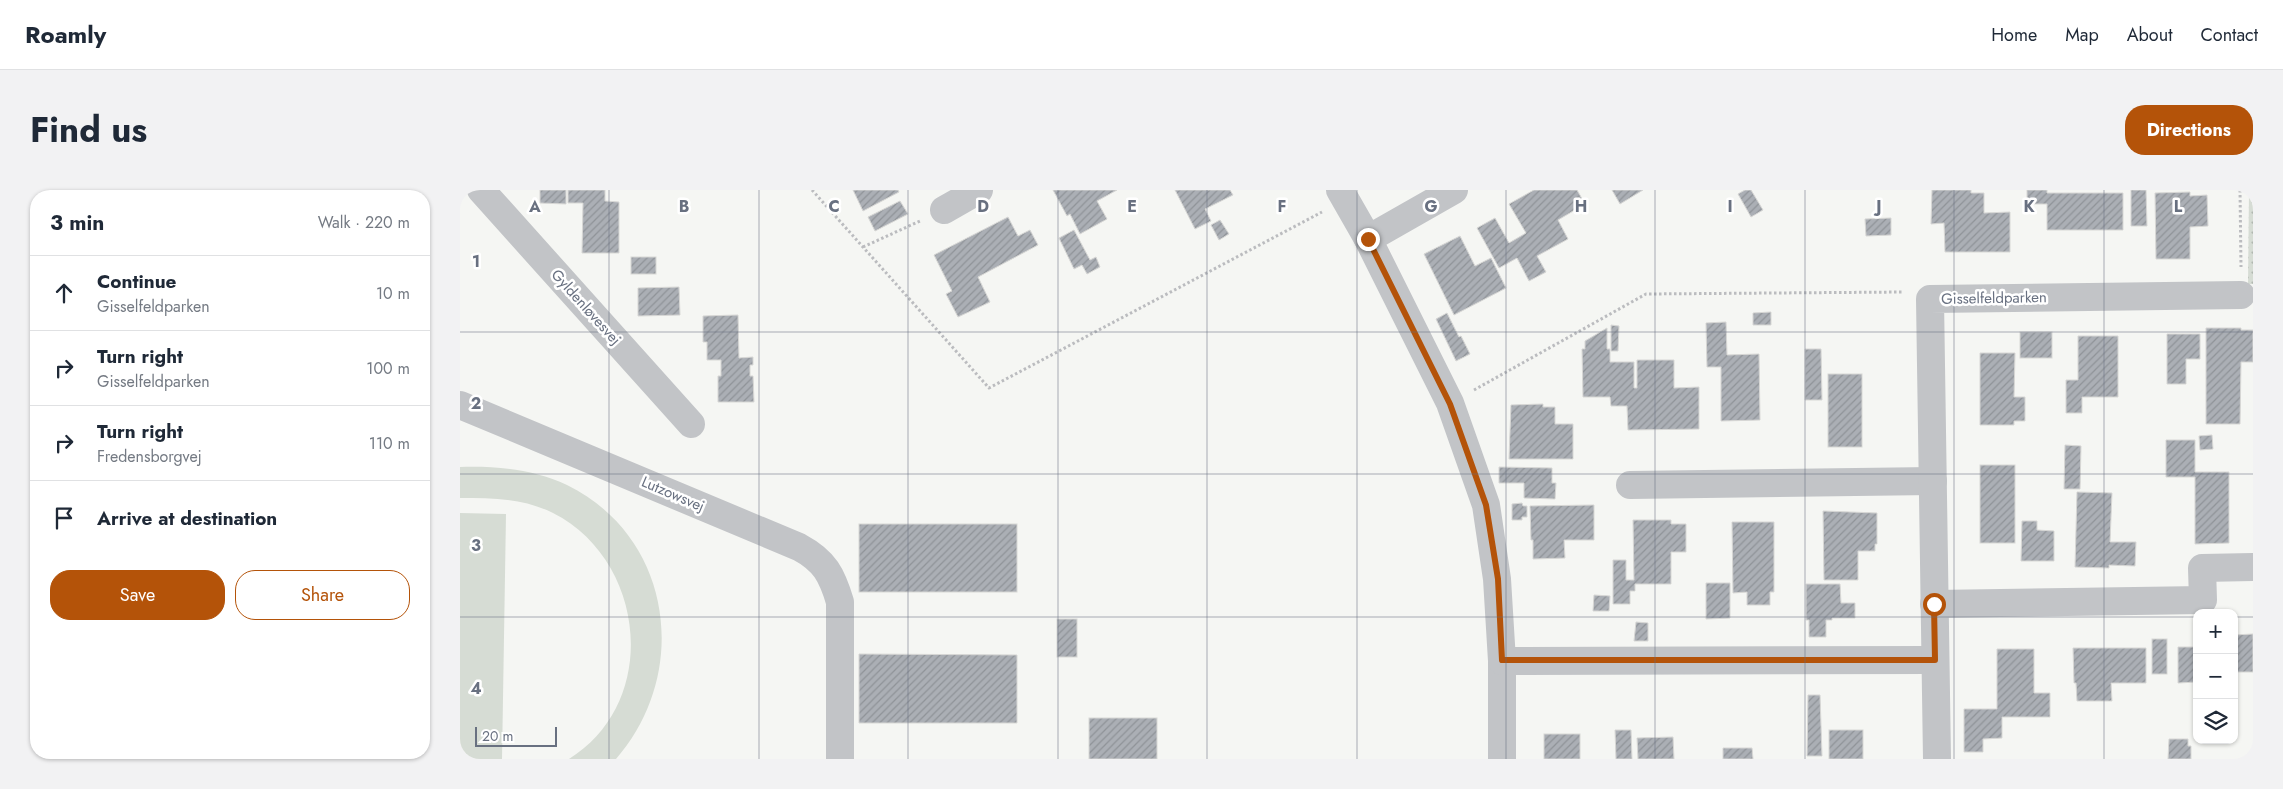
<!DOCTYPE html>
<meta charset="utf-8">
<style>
body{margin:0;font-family:Jost,sans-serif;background:#f2f2f3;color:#1f2937}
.controls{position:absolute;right:15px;bottom:15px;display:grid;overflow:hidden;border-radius:10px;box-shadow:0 1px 4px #0004}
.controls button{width:45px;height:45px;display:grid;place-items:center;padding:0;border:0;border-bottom:1px solid #e0e1e3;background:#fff;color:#1f2937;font:25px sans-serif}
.scale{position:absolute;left:15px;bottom:12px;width:82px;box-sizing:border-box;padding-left:5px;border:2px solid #687080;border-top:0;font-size:14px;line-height:18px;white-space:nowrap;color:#687080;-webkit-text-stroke:4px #fff;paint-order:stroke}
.stop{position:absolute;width:15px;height:15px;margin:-11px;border:4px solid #b45309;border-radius:50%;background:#fff}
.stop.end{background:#b45309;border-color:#fff;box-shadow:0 1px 5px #0008}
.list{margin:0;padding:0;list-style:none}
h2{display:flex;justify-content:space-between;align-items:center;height:65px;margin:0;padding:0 20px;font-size:21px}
h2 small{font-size:16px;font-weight:400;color:#747a83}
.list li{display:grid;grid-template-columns:32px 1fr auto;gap:15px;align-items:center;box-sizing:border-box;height:75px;padding:0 20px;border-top:1px solid #e0e1e3}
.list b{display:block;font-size:19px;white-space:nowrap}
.list p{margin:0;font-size:16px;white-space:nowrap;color:#747a83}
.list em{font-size:16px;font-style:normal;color:#747a83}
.actions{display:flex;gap:10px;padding:15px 20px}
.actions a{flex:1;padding:11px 0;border:1px solid #b45309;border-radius:20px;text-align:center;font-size:18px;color:#b45309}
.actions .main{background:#b45309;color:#fff}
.icon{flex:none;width:28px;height:28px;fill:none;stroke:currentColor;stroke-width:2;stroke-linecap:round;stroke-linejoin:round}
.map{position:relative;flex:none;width:1793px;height:569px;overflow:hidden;border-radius:20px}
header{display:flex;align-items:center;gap:30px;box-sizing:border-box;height:70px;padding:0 25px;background:#fff;border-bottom:1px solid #e0e1e3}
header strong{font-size:24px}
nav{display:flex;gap:28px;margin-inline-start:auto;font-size:18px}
.intro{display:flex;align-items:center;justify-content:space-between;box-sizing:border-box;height:120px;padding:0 30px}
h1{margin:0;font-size:35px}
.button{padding:12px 22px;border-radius:20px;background:#b45309;color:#fff;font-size:18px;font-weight:700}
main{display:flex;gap:30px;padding:0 30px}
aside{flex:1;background:#fff;border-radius:20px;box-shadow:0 1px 4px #0004}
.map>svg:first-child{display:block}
</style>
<header>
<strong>Roamly</strong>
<nav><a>Home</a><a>Map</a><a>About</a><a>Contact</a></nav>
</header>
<div class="intro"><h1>Find us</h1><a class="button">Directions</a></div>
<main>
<aside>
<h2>3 min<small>Walk · 220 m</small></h2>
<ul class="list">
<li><svg class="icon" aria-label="ahead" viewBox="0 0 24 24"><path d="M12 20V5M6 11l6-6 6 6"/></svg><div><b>Continue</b><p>Gisselfeldparken</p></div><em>10 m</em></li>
<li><svg class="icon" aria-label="right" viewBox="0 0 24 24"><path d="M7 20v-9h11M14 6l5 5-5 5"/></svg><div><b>Turn right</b><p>Gisselfeldparken</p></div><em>100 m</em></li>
<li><svg class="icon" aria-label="right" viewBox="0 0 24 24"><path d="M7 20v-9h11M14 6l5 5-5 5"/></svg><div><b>Turn right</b><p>Fredensborgvej</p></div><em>110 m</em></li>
<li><svg class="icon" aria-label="arrive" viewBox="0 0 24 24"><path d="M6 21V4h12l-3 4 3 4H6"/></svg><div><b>Arrive at destination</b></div></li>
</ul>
<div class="actions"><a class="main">Save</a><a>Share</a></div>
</aside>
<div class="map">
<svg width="1793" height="569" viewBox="0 0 1793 569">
<defs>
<pattern id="grass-dots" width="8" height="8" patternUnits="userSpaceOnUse" patternTransform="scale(1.25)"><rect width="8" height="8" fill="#d6dcd4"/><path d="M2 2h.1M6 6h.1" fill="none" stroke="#b1b7b1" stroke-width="1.8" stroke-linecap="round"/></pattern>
<pattern id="building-hatch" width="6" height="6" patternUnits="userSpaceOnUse" patternTransform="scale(1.25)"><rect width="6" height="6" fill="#abafb5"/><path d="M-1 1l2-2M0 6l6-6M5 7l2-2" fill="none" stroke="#8f9398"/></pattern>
</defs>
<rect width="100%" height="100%" fill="#f5f6f3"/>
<polygon fill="url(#grass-dots)" points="1789,2 1793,5 1793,94 1788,94"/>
<g fill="#d6dcd4">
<path d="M0,277C37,276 73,279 107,295C213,347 231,483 156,569H109C201,512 186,370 93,323C63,308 32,308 0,308Z"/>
<polygon points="0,323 46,324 42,569 0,569"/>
</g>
<g fill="url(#building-hatch)" stroke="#d7d7d5">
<polygon points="80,0 106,0 106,14 80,13"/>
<polygon points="108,0 145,0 145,11 159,12 159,63 122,63 123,13 108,13"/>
<polygon points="393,0 438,0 439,2 403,21"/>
<polygon points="593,0 657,0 637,11 647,29 620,44 610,24 607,26"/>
<polygon points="715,0 770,0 773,5 745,19 751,31 735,39"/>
<polygon points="1074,0 1117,0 1125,14 1098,30 1108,49 1077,66 1086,82 1069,91 1057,68 1039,78 1017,38 1035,28 1049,53 1066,43 1049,14"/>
<polygon points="1152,0 1183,0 1160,14"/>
<polygon points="1285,0 1291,0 1303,20 1291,27 1278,4"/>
<polygon points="1472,0 1511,0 1511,3 1524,3 1524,23 1550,22 1550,62 1485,62 1484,33 1471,34"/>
<polygon points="1567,0 1587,0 1587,3 1663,3 1663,40 1587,40 1587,14 1567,14"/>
<polygon points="1671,0 1686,0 1687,36 1671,36"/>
<polygon points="1730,2 1730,6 1747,5 1748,36 1730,37 1730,69 1696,69 1695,3"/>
<polygon points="440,11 448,24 415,41 408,27"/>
<polygon points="548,27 558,46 570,40 578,55 518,87 530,112 498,127 486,104 492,101 474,65"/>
<polygon points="1431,28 1431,45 1406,46 1405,29"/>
<polygon points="760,30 769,44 759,50 751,35"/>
<polygon points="614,40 630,70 636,67 640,77 627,84 622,75 614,79 599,48"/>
<polygon points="1000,46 1015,76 1031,68 1046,98 994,125 964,64"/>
<rect x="171" y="67" width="25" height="17"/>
<polygon points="219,97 220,125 178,126 178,98"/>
<polygon points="1311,122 1311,135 1293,135 1293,123"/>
<polygon points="987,123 999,147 1001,146 1010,164 996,171 976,129"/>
<polygon points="278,125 279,168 293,167 293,175 290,175 290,186 293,186 294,212 258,212 258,186 261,186 261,170 247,170 247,152 243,152 243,126"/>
<polygon points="1266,132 1267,165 1299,164 1300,230 1261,231 1261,177 1247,177 1246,133"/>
<polygon points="1151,135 1159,136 1158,161 1151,161"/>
<polygon points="1147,138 1147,159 1150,159 1150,172 1174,172 1174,198 1177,198 1177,170 1214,170 1214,198 1239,197 1239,239 1168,240 1167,216 1151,216 1150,207 1123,207 1122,159 1125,159 1125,151"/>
<polygon points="1746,138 1781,138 1781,140 1793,140 1793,172 1781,172 1780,234 1746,234"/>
<rect x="1560" y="142" width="32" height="26"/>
<polygon points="1707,144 1740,144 1740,169 1726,169 1726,194 1707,194"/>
<polygon points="1618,146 1658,146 1658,207 1622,207 1622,223 1606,223 1606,190 1618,190"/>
<polygon points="1345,159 1361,159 1362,210 1345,210"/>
<polygon points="1520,163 1555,163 1554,207 1565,207 1565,231 1554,231 1554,235 1520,235"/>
<rect x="1368" y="184" width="34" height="73"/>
<polygon points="1083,214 1083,217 1095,217 1095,234 1113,234 1113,269 1049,269 1051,215"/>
<polygon points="1752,245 1753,259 1740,260 1739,246"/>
<polygon points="1706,250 1735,250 1735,282 1769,282 1769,353 1735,354 1735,287 1706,287"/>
<polygon points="1605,255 1621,256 1620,299 1604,299"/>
<rect x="1520" y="275" width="35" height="78"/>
<polygon points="1039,277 1092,278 1092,293 1096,293 1095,309 1064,308 1064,293 1039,293"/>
<polygon points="1617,302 1652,303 1650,352 1676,352 1675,376 1649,375 1649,378 1615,377"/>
<polygon points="1062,313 1063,316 1067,316 1067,327 1062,327 1062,330 1052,330 1052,314"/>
<polygon points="1134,315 1134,350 1104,350 1105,368 1073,369 1073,350 1071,350 1070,316"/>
<polygon points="1363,321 1417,323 1417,354 1415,354 1415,361 1398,361 1398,390 1364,390"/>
<polygon points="1173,330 1211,330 1211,334 1226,334 1226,362 1211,362 1211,394 1175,394 1175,401 1170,401 1170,414 1153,414 1153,370 1166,370 1166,390 1174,390"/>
<polygon points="1562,331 1577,331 1577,340 1594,341 1594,371 1561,371"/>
<polygon points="1272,332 1314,332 1314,402 1310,402 1310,415 1287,415 1287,402 1273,403"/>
<rect x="399" y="334" width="158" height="68"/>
<polygon points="1246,393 1270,393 1270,428 1246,429"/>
<polygon points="1346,394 1380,394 1381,413 1395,413 1395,428 1372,428 1372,430 1366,430 1366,447 1349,447 1349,430 1346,430"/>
<polygon points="1134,405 1150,406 1149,421 1133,421"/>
<rect x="597" y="429" width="20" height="38"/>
<polygon points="1176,432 1188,433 1188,451 1174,451"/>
<polygon points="1793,444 1793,482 1774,482 1774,445"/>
<polygon points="1736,445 1736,492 1718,493 1718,457 1736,457"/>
<rect x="1692" y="449" width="15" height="35"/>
<polygon points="1613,458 1686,458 1686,493 1651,493 1652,511 1617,511 1616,493 1614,493"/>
<polygon points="1537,459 1574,459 1574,503 1590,503 1590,527 1542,527 1542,548 1523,549 1523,562 1504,562 1504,519 1537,519"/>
<polygon points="399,464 557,465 557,533 399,533"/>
<polygon points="1348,505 1360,505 1362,566 1347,566"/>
<rect x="629" y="528" width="68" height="41"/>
<polygon points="1155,540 1171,540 1172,569 1156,569"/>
<rect x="1369" y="540" width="34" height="29"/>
<rect x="1084" y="544" width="36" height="25"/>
<polygon points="1213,547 1214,569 1178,569 1177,548"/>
<polygon points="1709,549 1728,549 1728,556 1731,556 1731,569 1708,569"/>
<polygon points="1263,558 1292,558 1293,569 1263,569"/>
</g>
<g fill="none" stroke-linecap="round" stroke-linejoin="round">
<g stroke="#bbbcbf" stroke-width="3" stroke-dasharray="2.5 2.5" stroke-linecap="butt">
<polyline points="352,0 529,198 862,22"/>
<polyline points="1780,0 1781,77"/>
<polyline points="403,57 460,31"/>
<polyline points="1014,200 1186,104 1443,102"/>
</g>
<g stroke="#c2c4c7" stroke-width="28">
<polyline points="21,0 231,234"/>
<polyline points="880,0 908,49 990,213 1026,315 1037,389 1042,471 1042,569"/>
<polyline points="484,20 519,0"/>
<polyline points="908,49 994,0"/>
<path d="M0,215L339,357C365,371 372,385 380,412V569"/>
<polyline points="1170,295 1473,291"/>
<polyline points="1474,414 1743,410 1742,378 1793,377"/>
<polyline points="1042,471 1475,470"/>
<polyline points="1477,569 1470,109 1781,105"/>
</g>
</g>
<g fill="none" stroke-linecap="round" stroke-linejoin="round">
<polyline stroke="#b45309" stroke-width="6" points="908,49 990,214 1026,315 1038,389 1042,470 1475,470 1474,414"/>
</g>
<path fill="none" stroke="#687080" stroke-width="1" stroke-opacity="0.55" d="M149,0V569M299,0V569M448,0V569M598,0V569M747,0V569M897,0V569M1046,0V569M1195,0V569M1345,0V569M1494,0V569M1644,0V569M0,142H1793M0,284H1793M0,427H1737M1774,427H1793"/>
<g text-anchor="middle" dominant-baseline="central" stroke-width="5" stroke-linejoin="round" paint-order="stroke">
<g font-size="15" fill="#687080" stroke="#fff">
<text transform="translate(1534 108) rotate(-1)">Gisselfeldparken</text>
<text transform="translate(126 117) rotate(48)">Gyldenløvesvej</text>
<text transform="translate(213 304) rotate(23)">Lutzowsvej</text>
</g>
</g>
<g font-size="16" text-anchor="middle" font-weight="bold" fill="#687080" stroke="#fff" stroke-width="5" stroke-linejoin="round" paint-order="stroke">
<text x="75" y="22">A</text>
<text x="224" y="22">B</text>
<text x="374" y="22">C</text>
<text x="523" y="22">D</text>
<text x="672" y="22">E</text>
<text x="822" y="22">F</text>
<text x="971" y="22">G</text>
<text x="1121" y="22">H</text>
<text x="1270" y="22">I</text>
<text x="1419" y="22">J</text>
<text x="1569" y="22">K</text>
<text x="1718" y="22">L</text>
<text x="16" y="77">1</text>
<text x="16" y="219">2</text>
<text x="16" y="361">3</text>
<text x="16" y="504">4</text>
</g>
</svg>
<div class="controls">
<button>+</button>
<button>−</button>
<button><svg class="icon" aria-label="layers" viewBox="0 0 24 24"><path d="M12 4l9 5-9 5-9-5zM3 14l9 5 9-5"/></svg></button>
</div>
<div class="scale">20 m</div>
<div class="stop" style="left:1474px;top:414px"></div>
<div class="stop end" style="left:908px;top:49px"></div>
</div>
</main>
